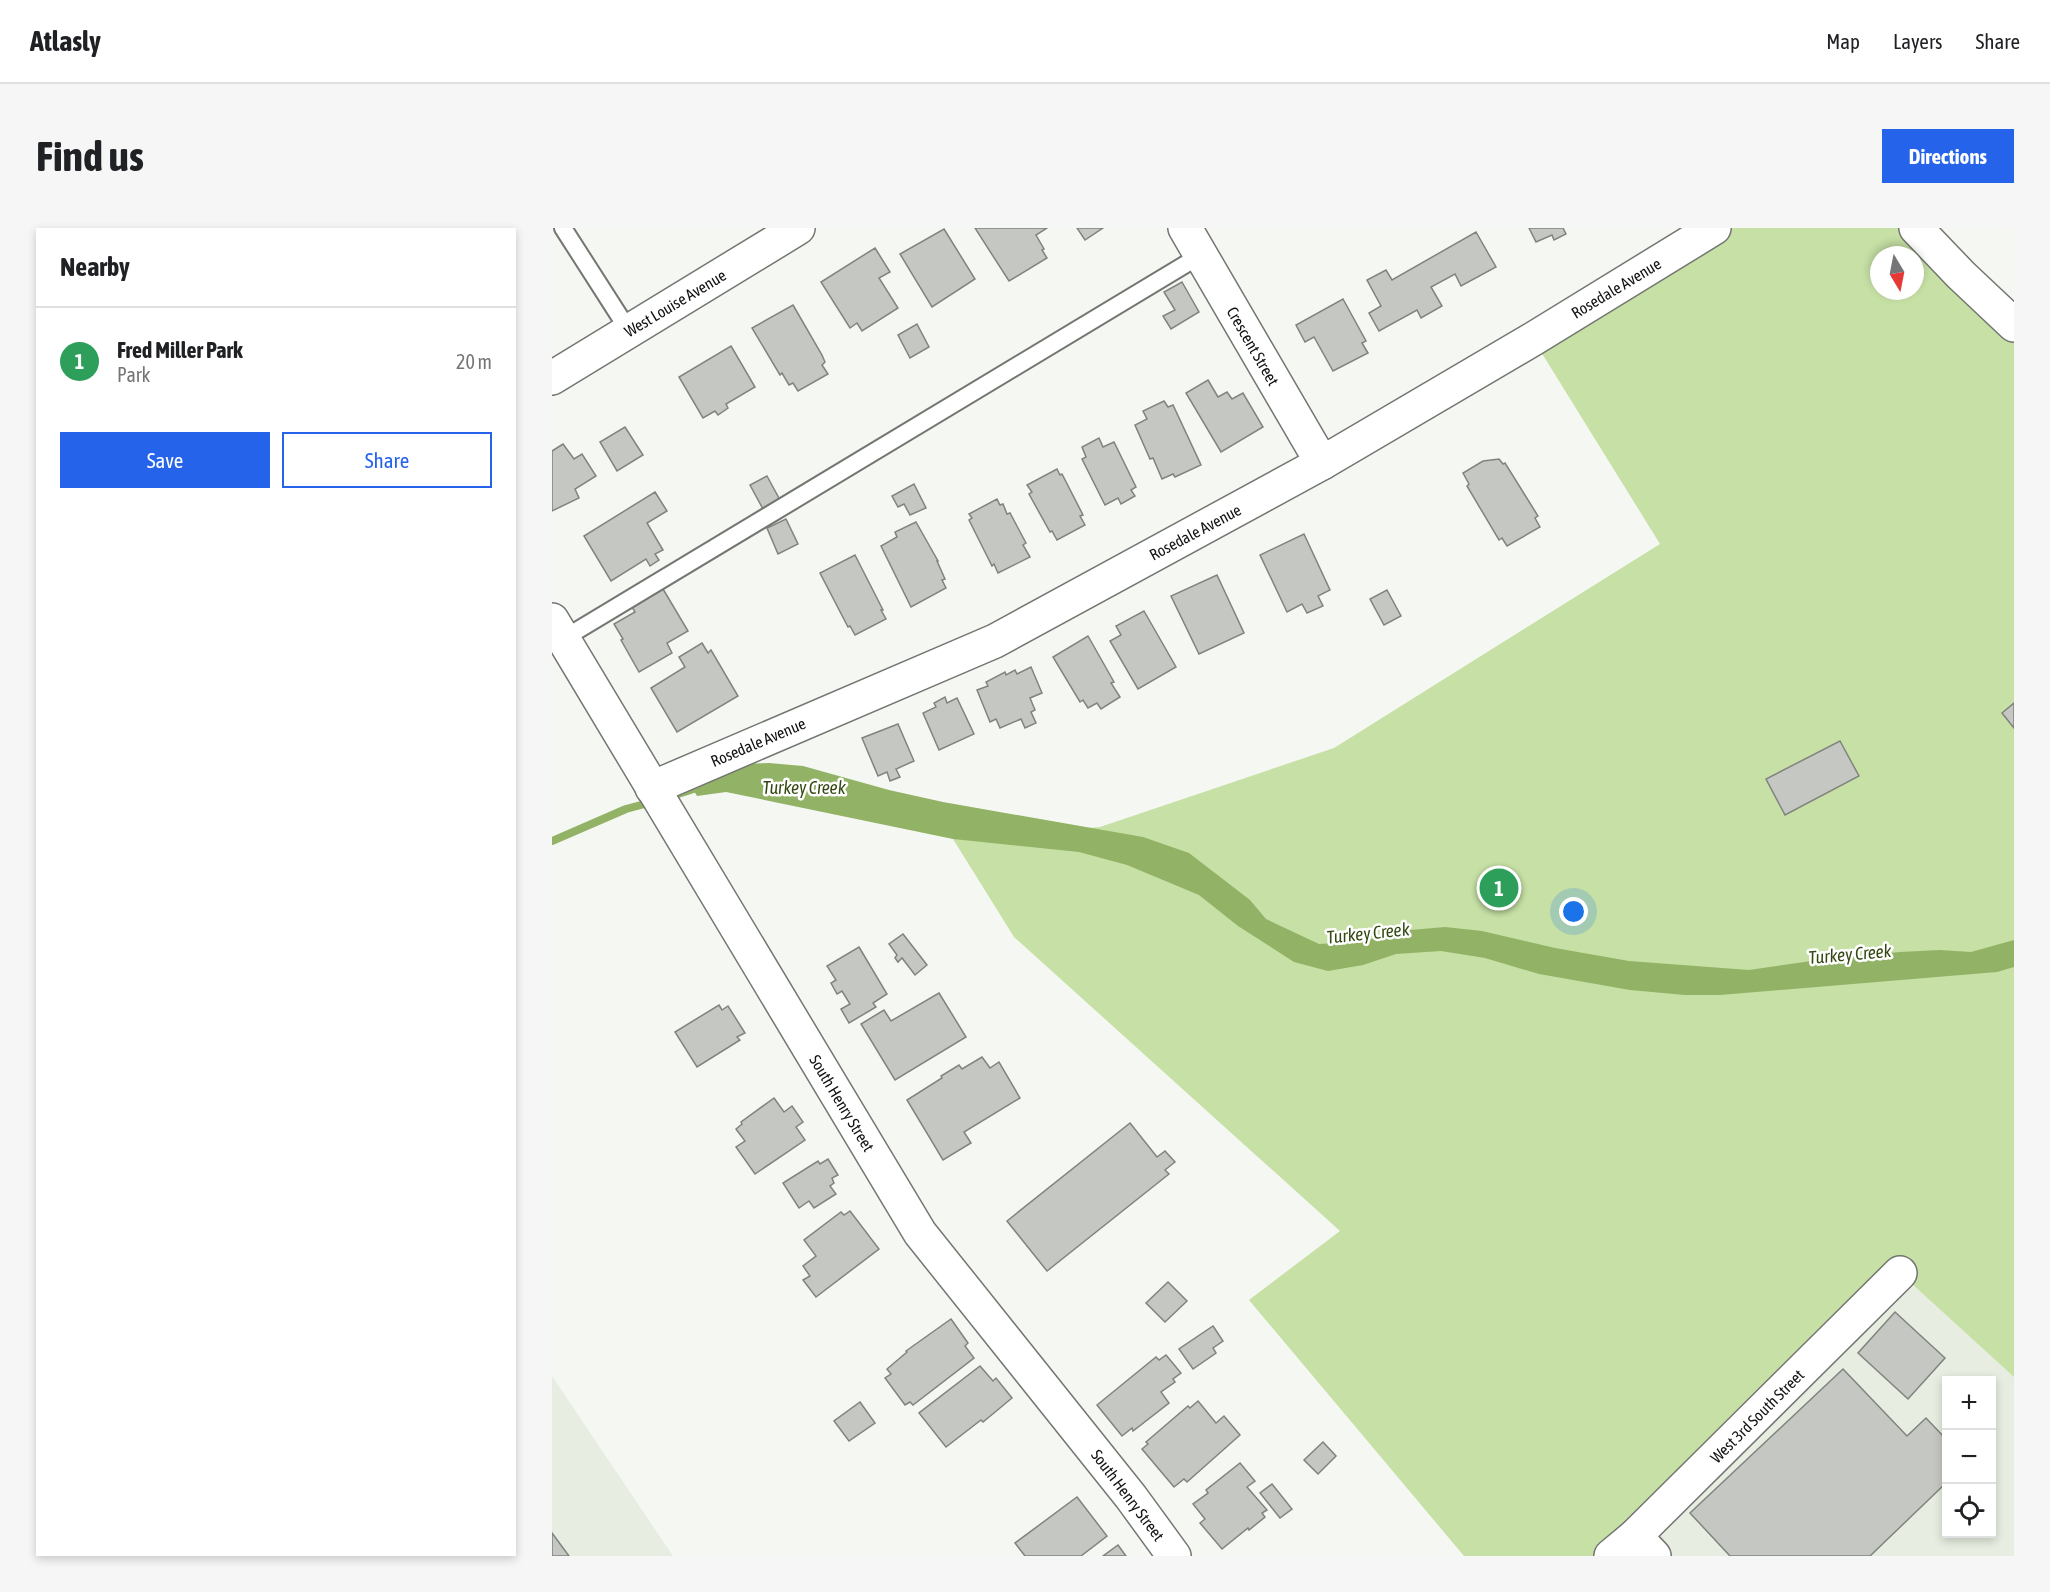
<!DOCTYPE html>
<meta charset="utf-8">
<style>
body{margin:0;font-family:"Asap Condensed",sans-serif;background:#f6f6f6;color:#202124}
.controls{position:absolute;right:18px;bottom:18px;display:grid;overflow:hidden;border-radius:0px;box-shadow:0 3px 9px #0003}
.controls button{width:54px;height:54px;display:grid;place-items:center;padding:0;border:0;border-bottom:2px solid #e0e0e0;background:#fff;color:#202124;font:30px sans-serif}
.compass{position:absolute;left:1318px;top:18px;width:54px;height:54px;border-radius:50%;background:#fff;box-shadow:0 3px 9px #0003;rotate:170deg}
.you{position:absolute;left:1022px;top:684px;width:21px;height:21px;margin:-15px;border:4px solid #fff;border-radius:50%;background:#1a73e8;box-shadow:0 0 0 9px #1a73e833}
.badge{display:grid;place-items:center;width:39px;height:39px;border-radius:50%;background:#2563eb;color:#fff;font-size:20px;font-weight:700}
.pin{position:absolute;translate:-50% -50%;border:3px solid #fff;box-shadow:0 2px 6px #0006}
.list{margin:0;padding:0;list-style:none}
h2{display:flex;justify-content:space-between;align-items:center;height:78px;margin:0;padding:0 24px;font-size:26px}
h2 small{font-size:20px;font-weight:400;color:#757577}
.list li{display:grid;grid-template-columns:39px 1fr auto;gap:18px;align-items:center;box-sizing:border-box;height:108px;padding:0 24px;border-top:2px solid #e0e0e0}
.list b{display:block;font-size:22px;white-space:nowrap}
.list p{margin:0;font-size:20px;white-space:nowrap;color:#757577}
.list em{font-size:20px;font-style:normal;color:#757577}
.actions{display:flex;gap:12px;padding:18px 24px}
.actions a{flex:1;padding:14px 0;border:2px solid #2563eb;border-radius:0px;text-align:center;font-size:21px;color:#2563eb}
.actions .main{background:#2563eb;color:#fff}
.icon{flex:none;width:33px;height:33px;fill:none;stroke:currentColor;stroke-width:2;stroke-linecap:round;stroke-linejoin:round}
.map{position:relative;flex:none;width:1462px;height:1328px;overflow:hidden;border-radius:0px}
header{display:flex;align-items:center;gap:36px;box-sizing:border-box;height:84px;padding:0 30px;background:#fff;border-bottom:2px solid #e0e0e0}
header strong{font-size:28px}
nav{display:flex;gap:33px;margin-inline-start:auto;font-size:21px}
.intro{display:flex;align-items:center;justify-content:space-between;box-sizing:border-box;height:144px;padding:0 36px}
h1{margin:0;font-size:42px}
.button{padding:15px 27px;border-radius:0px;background:#2563eb;color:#fff;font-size:21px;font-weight:700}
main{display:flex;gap:36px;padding:0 36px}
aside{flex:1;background:#fff;border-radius:0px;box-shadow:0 3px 9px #0003}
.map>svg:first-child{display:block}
</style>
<header>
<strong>Atlasly</strong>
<nav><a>Map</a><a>Layers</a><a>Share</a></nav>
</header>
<div class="intro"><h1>Find us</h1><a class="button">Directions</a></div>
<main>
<aside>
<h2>Nearby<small></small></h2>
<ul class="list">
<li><span class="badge" style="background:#2e9e5b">1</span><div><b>Fred Miller Park</b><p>Park</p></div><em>20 m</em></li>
</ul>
<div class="actions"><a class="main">Save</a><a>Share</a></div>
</aside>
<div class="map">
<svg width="1462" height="1328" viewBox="0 0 1462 1328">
<rect width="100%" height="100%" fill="#f5f8f2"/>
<g fill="#e7ede0" fill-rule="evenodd">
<path d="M1348,1045L1462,1149V1328H1075ZM1394,1152H1440V1306H1394Z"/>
<polygon points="0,1148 55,1230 121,1328 0,1328"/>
</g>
<path fill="#c6e0a5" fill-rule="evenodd" d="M1162,0H1364L1462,97V1149L1348,1045L1059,1328H912L697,1072L788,1003L462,709L401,611L548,599L782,520L1108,316L981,111ZM1327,27H1363V63H1327Z"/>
<polygon fill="#92b266" points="217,535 251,538 337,562 391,574 591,609 637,625 698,672 714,691 767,716 812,713 847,703 893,699 930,703 1003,720 1077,733 1197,742 1273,731 1348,724 1388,722 1419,724 1462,712 1462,739 1445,744 1168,767 1133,767 1078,762 987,746 933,730 889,723 844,726 811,737 776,743 742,734 686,698 647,667 575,637 527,624 401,611 174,564 145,568 137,554 179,536"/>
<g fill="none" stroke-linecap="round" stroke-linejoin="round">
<g stroke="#92b266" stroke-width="8">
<polyline points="123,567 151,558"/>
<polyline points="0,613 74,581 100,574"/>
</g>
</g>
<g fill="#c5c7c2" stroke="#80837e" stroke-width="1.5">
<polygon points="423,0 495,0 484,7 492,21 490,22 495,30 457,53"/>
<polygon points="525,0 551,0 533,12"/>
<polygon points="977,0 1011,0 1014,6 1002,12 1000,7 984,14"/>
<polygon points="392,1 423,51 380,79 348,26"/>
<polygon points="924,4 944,39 909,58 903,46 879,59 890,78 869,90 865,82 827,103 817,85 829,78 815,52 834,42 840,52"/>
<polygon points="323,20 338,44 327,50 346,80 310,103 305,95 298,100 269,54"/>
<polygon points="630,54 647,84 619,101 611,88 623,82 612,64"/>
<polygon points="791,71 814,113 810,115 816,125 781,143 762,109 753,114 744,97"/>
<polygon points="241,77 270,127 273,134 270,137 276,146 246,163 241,155 237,157 230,145 228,147 200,100"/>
<polygon points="365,96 377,119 358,130 346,107"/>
<polygon points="179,118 203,159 174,176 176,180 166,187 163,183 151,190 127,149"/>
<polygon points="656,152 666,169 675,164 680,171 691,165 711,199 669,224 634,165"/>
<polygon points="612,173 616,179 621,177 649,237 623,249 621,246 610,251 601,230 598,231 583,197 595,191 591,183"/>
<polygon points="73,199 91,227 65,243 48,214"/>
<polygon points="547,210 551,219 562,214 584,259 579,262 583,268 569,276 566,270 553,277 530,231 534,229 530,219"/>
<polygon points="11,216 22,231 30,226 44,248 23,261 27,270 0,283 0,223"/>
<polygon points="947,231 951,236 953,235 986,288 983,290 988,299 955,318 950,310 947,312 915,258 917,256 911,245 931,233"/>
<polygon points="505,241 508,247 510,246 531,287 528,288 533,297 505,312 500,303 498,304 477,266 480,264 475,257"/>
<polygon points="215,248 228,272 211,281 198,257"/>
<polygon points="362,256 374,280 358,287 352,276 346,279 340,268"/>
<polygon points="103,264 115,283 95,295 111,322 103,326 107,332 98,338 94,331 59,353 32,308"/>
<polygon points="445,271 448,277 451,276 455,286 458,285 474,315 471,317 478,329 446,345 442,336 440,338 417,292 420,290 417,286"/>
<polygon points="234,291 246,316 226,326 215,300"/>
<polygon points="364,294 386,333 385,333 393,351 390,352 394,360 359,379 329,318 345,309 343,304"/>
<polygon points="752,306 778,362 766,368 771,378 755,385 750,376 735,384 708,327"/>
<polygon points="303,327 331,382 329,382 334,391 303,407 298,398 296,399 268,345"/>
<polygon points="665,347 692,405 647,426 619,368"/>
<polygon points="111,361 136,403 115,415 120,425 87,444 69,412 71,411 62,396 83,384 80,379"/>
<polygon points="835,362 849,388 832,397 818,371"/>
<polygon points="592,383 624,439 586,461 558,413 569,407 564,398"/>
<polygon points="536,408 562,454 559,455 568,469 549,481 545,475 536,480 531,472 528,474 501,429"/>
<polygon points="150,415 156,425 159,422 186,468 125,504 99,460 133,439 127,429"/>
<polygon points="479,439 490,465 478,470 483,482 479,484 484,495 473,500 469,491 448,500 444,491 438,494 425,462 436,458 434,454 453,444 454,447 463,442 465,446"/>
<polygon points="393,469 395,475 405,470 422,506 387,522 371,485 384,479 382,475"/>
<polygon points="1462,475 1462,500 1450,485"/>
<polygon points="346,496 362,533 344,541 348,549 338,553 335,544 326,548 310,510"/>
<polygon points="1288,513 1307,548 1233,587 1214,551"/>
<polygon points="351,706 375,737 363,747 350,730 346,734 343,730 345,727 337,716"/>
<polygon points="307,719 335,766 321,775 324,779 297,795 289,781 298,776 290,763 285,766 279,755 284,752 275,738"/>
<polygon points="387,765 414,809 343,852 309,796 332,782 339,793"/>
<polygon points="167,777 170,782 176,778 193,805 185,809 188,812 145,839 123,804"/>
<polygon points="430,829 438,840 447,834 468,870 412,904 419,915 391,932 355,872 390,850 389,848 407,837 410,841"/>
<polygon points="222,870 232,884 240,878 251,894 244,899 253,912 203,946 184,919 193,913 184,901 190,896 189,894"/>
<polygon points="578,895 605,929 613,923 623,934 613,942 617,946 495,1043 455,993"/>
<polygon points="276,931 286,947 280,950 282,955 278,958 284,966 262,980 257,973 247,980 231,955 266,933 268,936"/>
<polygon points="298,983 327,1021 264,1069 251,1052 258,1048 251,1038 264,1028 252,1012 289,984 292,987"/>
<polygon points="616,1054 635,1073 613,1094 594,1075"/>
<polygon points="1343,1084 1393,1130 1356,1171 1306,1125"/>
<polygon points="399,1091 416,1115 413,1118 422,1130 361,1177 358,1174 353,1177 333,1150 339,1146 335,1141 355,1124 354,1123"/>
<polygon points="661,1098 671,1113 661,1120 664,1125 641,1141 627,1121"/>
<polygon points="614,1127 629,1145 621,1151 623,1154 609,1164 617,1175 581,1203 580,1200 570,1208 545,1177 604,1129 607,1132"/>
<polygon points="428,1138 441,1153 444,1150 460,1170 431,1194 429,1192 394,1219 367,1185"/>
<polygon points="1291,1141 1355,1208 1374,1190 1394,1211 1394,1255 1318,1328 1178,1328 1138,1285"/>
<polygon points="646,1173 664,1195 672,1188 688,1207 635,1254 632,1251 622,1259 590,1221 596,1216 594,1214 636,1178 638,1180"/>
<polygon points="308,1174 323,1195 297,1213 282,1193"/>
<polygon points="771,1214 784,1228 766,1246 752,1232"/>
<polygon points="688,1235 703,1253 695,1259 715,1282 710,1285 713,1289 697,1302 696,1300 670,1321 648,1295 653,1291 641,1276 656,1265 654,1262"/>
<polygon points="720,1256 740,1281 728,1290 708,1265"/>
<polygon points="525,1269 555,1308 529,1328 473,1328 463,1315"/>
<polygon points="0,1305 17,1328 0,1328"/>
<polygon points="566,1317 574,1328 551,1328"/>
</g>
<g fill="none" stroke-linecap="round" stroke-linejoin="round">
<defs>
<g id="service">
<polyline points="11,0 77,103"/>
<polyline points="11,411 649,27"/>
</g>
<g id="minor">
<polyline points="633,0 770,235"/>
<polyline points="1364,0 1409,47 1462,97"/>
<polyline points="0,150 246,0"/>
<polyline points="0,392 368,1005 579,1269 622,1328"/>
<polyline points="100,560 443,413 770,235 981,111 1162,0"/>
<polyline points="1083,1308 1102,1328"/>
<polyline points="1059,1328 1083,1308 1348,1045"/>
</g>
</defs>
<use href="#service" stroke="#737671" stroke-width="20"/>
<use href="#minor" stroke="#737671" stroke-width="36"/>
<use href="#service" stroke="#fff" stroke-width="16"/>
<use href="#minor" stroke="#fff" stroke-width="33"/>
</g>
<g text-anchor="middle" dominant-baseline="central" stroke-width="5" stroke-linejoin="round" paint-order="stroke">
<g font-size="16" fill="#121311" stroke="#fff">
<text transform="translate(1064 60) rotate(-31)">Rosedale Avenue</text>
<text transform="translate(123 75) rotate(-31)">West Louise Avenue</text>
<text transform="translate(701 118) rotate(60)">Crescent Street</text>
<text transform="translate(643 304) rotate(-28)">Rosedale Avenue</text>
<text transform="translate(206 514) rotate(-23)">Rosedale Avenue</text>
<text transform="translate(290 875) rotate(59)">South Henry Street</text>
<text transform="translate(1205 1188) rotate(-45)">West 3rd South Street</text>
<text transform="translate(576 1267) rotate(53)">South Henry Street</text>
</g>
<g font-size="18" font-style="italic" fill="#344912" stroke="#fff">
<text x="252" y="559">Turkey Creek</text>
<text transform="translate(816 705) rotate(-6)">Turkey Creek</text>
<text transform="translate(1298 726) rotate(-5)">Turkey Creek</text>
</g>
</g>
</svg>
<div class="controls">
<button>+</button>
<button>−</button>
<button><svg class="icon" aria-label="locate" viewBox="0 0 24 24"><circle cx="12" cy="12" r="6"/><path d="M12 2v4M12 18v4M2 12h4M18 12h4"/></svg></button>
</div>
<svg class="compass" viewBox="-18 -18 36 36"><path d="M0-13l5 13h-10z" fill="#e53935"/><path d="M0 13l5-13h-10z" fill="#757577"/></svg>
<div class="you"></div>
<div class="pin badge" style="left:947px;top:660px;background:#2e9e5b">1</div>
</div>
</main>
